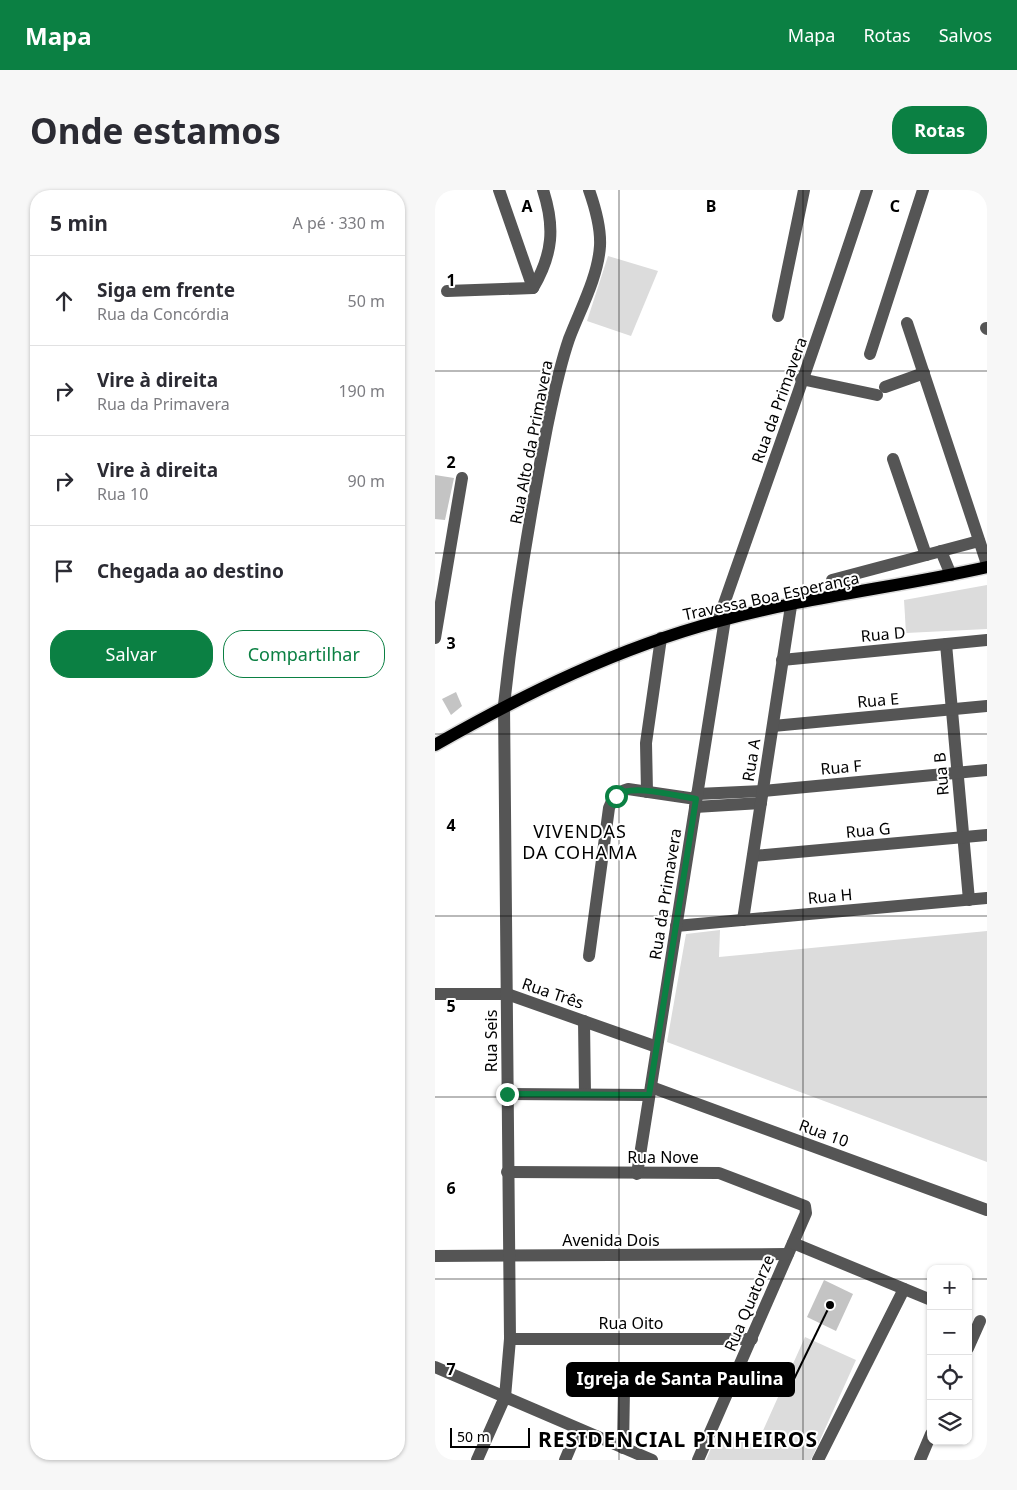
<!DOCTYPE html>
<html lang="pt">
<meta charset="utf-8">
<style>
body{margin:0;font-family:"Noto Sans",sans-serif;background:#f7f7f7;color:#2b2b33}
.controls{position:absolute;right:15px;bottom:15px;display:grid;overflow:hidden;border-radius:10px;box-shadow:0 1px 4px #0004}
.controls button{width:45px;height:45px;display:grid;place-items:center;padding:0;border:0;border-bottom:1px solid #e1e1e2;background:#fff;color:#2b2b33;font:25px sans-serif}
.scale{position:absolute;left:15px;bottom:12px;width:80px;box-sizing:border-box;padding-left:5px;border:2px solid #000;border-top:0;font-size:14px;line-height:18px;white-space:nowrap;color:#000;-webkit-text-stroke:4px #fff;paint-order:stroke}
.stop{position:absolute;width:15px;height:15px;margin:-11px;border:4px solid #0b8043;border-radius:50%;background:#fff}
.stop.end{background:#0b8043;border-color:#fff;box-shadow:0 1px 5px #0008}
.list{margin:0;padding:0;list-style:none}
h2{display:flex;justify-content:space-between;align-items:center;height:65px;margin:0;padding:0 20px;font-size:21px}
h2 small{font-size:16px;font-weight:400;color:#7c7c81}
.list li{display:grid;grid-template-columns:32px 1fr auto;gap:15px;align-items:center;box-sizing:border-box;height:90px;padding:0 20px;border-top:1px solid #e1e1e2}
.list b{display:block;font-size:19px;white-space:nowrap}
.list p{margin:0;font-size:16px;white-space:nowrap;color:#7c7c81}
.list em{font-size:16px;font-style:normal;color:#7c7c81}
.actions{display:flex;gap:10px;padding:15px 20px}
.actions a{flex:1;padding:11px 0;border:1px solid #0b8043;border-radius:20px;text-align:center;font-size:18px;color:#0b8043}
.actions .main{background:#0b8043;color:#fff}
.icon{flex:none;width:28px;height:28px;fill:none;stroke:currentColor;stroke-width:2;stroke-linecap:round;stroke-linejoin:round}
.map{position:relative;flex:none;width:552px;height:1270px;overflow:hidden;border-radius:20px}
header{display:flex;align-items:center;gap:30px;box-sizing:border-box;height:70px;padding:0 25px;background:#0b8043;color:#fff}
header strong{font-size:24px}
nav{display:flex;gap:28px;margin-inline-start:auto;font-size:18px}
.intro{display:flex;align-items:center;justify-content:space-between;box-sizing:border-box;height:120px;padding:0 30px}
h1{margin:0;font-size:35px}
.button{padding:12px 22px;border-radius:20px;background:#0b8043;color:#fff;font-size:18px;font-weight:700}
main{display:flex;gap:30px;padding:0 30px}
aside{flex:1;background:#fff;border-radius:20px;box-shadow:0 1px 4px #0004}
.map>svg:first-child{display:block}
</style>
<header>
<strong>Mapa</strong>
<nav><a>Mapa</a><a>Rotas</a><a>Salvos</a></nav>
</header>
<div class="intro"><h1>Onde estamos</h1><a class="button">Rotas</a></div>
<main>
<aside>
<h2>5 min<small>A pé · 330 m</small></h2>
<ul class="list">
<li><svg class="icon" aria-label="ahead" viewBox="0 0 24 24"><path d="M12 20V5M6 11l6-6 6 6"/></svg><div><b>Siga em frente</b><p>Rua da Concórdia</p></div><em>50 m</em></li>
<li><svg class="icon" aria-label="right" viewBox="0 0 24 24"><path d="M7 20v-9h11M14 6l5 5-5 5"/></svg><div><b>Vire à direita</b><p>Rua da Primavera</p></div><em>190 m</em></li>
<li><svg class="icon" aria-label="right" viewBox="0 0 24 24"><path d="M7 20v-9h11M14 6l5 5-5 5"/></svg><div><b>Vire à direita</b><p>Rua 10</p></div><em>90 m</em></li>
<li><svg class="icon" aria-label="arrive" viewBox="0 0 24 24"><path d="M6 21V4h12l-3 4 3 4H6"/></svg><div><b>Chegada ao destino</b></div></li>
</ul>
<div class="actions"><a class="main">Salvar</a><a>Compartilhar</a></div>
</aside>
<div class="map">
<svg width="552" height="1270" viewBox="0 0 552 1270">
<rect width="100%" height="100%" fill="#fff"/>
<g fill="#dcdcdc">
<polygon points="173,66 223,81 196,146 152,131"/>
<polygon points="552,395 552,439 471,443 469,410"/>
<polygon points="285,740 284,767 552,741 552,972 232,852 251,744"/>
<polygon points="370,1147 421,1170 376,1270 271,1270 284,1240 321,1256"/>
</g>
<g fill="#c4c4c4">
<polygon points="0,285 19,288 10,330 0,329"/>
<polygon points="21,502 27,516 16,525 7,509"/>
<polygon points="389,1090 418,1104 401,1141 372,1127"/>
</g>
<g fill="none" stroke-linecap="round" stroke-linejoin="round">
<defs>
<path id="major" d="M0,555C91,503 183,458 284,431C372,407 463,397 552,377"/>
</defs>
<use href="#major" stroke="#dbdbdb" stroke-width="15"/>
<g stroke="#555" stroke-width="12">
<polyline points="64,0 98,98"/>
<path d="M12,101L98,98C118,64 120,37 108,0"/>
<polyline points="343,126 369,0"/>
<polyline points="472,133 552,374"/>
<polyline points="551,138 552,139"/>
<polyline points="435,164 488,0"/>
<polyline points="366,189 442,205"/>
<polyline points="450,197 489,183"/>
<polyline points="458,269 491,365"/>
<polyline points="506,361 516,385"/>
<polyline points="397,390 544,351"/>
<path d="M283,431C333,287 385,145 432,0"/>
<polyline points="0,448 27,288"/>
<polyline points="511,454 534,710"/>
<polyline points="347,470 552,450"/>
<polyline points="338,536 552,516"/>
<polyline points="212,602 211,553 226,448"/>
<polyline points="262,604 328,601 552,580"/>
<polyline points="260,617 326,613"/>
<polyline points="318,666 552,645"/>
<polyline points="308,730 356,416"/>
<polyline points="241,736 552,708"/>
<path d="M154,766L174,618C178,608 182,602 193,599L261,609"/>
<polyline points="0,804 72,804 222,857"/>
<polyline points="149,831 150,904"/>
<polyline points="216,897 552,1020"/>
<polyline points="72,904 214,905"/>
<polyline points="72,982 284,983 370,1016 371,1023 263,1270"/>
<polyline points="202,984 290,429"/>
<polyline points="358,1053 496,1110"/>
<polyline points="0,1066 353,1064"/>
<polyline points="75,1149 317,1149"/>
<polyline points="533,1158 545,1131"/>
<polyline points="0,1177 217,1270"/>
<polyline points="188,1258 189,1199"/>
<path d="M42,1270L70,1207L75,1149L69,515C79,422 94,329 112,237C118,208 124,178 134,149C145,120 163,87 165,56C166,38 160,17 154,0"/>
<polyline points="130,1270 143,1239"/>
<polyline points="383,1270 469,1099"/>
<polyline points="485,1270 496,1244"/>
</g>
<use href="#major" stroke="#000" stroke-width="12"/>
</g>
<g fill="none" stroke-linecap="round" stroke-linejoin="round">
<path stroke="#0b8043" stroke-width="6" d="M72,904L214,905L261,609C242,606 195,593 181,606"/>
</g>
<path fill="none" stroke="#000" stroke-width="1" stroke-opacity="0.55" d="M184,0V1270M368,0V1270M0,181H552M0,363H552M0,544H552M0,726H552M0,907H552M0,1089H496M533,1089H552"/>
<g text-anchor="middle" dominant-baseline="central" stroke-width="4" stroke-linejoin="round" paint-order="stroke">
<g font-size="16" fill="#000" stroke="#fff">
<text transform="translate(344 210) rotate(-70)">Rua da Primavera</text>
<text transform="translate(96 252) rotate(-79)">Rua Alto da Primavera</text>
<text transform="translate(336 406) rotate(-12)">Travessa Boa Esperança</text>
<text transform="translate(448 444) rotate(-5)">Rua D</text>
<text transform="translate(443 510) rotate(-5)">Rua E</text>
<text transform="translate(316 570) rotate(-81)">Rua A</text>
<text transform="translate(406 577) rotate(-5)">Rua F</text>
<text transform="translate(506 584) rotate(-95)">Rua B</text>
<text transform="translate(433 640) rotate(-5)">Rua G</text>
<text transform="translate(230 704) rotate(-81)">Rua da Primavera</text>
<text transform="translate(395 706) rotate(-5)">Rua H</text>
<text transform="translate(118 803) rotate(19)">Rua Três</text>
<text transform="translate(56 851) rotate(-90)">Rua Seis</text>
<text transform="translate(389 943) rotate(20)">Rua 10</text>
<text x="228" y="967">Rua Nove</text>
<text x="176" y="1050">Avenida Dois</text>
<text transform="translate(314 1113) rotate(-67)">Rua Quatorze</text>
<text x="196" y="1133">Rua Oito</text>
</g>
<g font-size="18" letter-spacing="1" fill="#000" stroke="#fff">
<text x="145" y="641">VIVENDAS<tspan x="145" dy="21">DA COHAMA</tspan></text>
</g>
<g font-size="21" font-weight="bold" letter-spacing="1" fill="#000" stroke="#fff">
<text x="243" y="1249">RESIDENCIAL PINHEIROS</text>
</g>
</g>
<g font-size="16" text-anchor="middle" font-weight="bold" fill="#000" stroke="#fff" stroke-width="4" stroke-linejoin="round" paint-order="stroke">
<text x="92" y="22">A</text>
<text x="276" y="22">B</text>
<text x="460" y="22">C</text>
<text x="16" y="96">1</text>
<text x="16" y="278">2</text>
<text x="16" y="459">3</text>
<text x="16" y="641">4</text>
<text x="16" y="822">5</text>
<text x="16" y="1004">6</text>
<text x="16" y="1185">7</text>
</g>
<path fill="none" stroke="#000" stroke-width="2" d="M395 1115L359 1189"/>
<circle fill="#000" stroke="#fff" stroke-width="2" cx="395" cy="1115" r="5"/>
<rect fill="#000" stroke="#000" stroke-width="2" x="132" y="1173" width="227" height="33" rx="5"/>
<g font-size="18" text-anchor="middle" font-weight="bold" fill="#fff">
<text x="245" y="1195">Igreja de Santa Paulina</text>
</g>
</svg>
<div class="controls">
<button>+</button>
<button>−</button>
<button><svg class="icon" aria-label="locate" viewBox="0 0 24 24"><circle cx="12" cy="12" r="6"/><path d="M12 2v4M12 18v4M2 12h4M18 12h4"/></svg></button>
<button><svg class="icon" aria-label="layers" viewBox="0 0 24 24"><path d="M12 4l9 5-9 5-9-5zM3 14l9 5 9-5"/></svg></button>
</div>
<div class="scale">50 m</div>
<div class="stop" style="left:181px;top:606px"></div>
<div class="stop end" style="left:72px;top:904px"></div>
</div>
</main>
